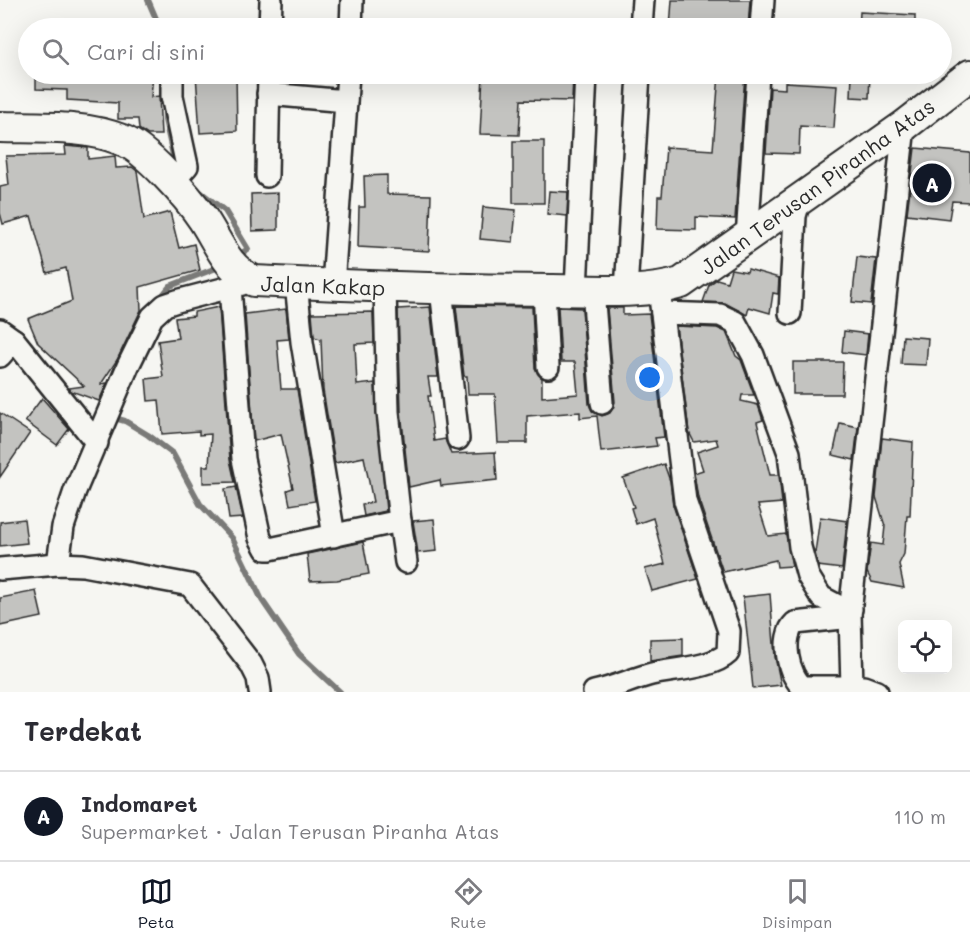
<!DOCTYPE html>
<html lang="id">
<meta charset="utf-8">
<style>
body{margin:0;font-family:Mali,sans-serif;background:#f7f7f7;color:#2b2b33}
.controls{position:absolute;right:18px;bottom:18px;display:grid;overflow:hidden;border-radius:9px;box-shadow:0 6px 24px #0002}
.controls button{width:54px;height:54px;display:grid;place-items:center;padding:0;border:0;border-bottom:2px solid #e1e1e2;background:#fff;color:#2b2b33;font:30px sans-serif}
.you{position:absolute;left:650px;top:378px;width:21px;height:21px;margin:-15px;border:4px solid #fff;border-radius:50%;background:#1a73e8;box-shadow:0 0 0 9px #1a73e833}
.badge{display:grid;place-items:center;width:39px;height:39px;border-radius:50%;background:#111827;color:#fff;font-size:20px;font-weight:700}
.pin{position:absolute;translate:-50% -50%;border:3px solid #fff;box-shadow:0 2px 6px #0006}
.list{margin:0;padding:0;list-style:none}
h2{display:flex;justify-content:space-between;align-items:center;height:78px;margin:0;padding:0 24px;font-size:26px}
h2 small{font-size:20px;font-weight:400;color:#7c7c81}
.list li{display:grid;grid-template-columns:39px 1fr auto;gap:18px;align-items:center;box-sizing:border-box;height:90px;padding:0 24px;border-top:2px solid #e1e1e2}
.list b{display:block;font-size:22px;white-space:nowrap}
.list p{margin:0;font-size:20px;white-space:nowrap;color:#7c7c81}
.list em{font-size:20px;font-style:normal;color:#7c7c81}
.icon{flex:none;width:33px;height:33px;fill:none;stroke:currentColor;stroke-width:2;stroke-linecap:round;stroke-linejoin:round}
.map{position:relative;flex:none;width:970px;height:692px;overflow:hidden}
.search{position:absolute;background:#fff;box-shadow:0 6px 24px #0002;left:18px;right:18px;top:18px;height:66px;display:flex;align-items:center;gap:15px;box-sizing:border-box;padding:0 21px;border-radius:33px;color:#7c7c81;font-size:22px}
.sheet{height:168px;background:#fff}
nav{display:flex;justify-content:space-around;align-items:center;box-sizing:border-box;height:84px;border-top:2px solid #e1e1e2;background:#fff;font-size:16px;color:#7c7c81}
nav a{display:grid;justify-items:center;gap:3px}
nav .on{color:#111827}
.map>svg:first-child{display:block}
</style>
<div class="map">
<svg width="970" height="692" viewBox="0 0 970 692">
<rect width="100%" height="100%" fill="#f6f6f2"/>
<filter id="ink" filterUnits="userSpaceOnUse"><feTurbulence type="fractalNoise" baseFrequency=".0167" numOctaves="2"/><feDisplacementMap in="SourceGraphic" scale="12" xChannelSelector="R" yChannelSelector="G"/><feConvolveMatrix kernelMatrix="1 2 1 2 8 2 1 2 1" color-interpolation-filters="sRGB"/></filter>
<g filter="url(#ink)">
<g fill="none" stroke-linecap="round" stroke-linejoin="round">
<g stroke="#7a7a78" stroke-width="6">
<polyline points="148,0 160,28"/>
<polyline points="165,107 165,120 176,168"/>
<polyline points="198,190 225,211 248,249 237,256"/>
<polyline points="158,301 170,286 224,265"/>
<polyline points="111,417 125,421 148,435 173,454 200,504 232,538 262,600 299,654 340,692"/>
</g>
</g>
<g fill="#c3c3c0" stroke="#2b2b2b" stroke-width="1.5">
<polygon points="672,0 750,0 748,28 670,28"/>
<polygon points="860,12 915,15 915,28 859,28"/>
<polygon points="36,74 153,74 151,97 159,96 161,135 148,135 139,129 138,119 118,119 118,103 67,100 67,90 36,89"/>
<polygon points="196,74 236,74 237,131 200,133"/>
<polygon points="483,74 573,74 572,101 521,100 519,135 480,134"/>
<polygon points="719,74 745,74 735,219 696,217 696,230 657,229 658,196 662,196 666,147 713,150"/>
<polygon points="852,74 870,74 869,98 851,97"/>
<polygon points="785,82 837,85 834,128 800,126 799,154 766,153 770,88 785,89"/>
<rect x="513" y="141" width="31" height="62"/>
<polygon points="65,146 88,148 88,159 115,156 116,168 132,167 137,171 144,219 170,212 179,248 194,244 200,270 140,287 141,310 117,360 101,384 107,383 99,401 71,391 69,388 84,386 38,343 28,319 72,301 66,268 47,273 31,216 3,224 0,213 0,187 9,185 6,156 66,155"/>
<polygon points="915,148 970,153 970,202 952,201 949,219 907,214"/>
<polygon points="387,175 387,194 431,195 429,251 358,247 359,207 365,207 364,176"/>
<polygon points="549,191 568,192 567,216 547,214"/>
<polygon points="278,193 278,230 252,231 251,194"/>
<polygon points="483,207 516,210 513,242 480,239"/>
<polygon points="857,257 876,259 871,304 852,302"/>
<polygon points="731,269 747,272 748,269 779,278 778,294 773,293 770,313 749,307 747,315 725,303 703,302 709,285 717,279 727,282"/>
<polygon points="456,306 532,307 535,368 542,378 542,397 578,394 575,362 561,362 558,307 582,308 589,404 592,411 602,416 610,413 615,402 607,308 623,308 623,315 649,314 664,437 655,438 657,446 601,452 597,416 580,418 580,412 527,416 527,443 498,443 495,394 468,394 467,376 464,376"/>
<polygon points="219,307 230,460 235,482 203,483 203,466 209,466 211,434 199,435 199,431 162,434 159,400 148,401 146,379 163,377 158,341 178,338 175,318 194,316 194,312"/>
<polygon points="430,307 438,377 428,377 431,396 428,396 434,441 445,439 451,454 495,452 497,480 441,486 440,480 409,487 401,411 398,309"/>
<polygon points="286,309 289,339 277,340 281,389 297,389 315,501 290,505 287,490 293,488 281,434 254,441 245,314"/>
<polygon points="373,312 374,343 355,344 357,385 375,383 386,511 364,516 362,504 373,502 364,457 335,463 323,390 321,339 314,337 312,313"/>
<polygon points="676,326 717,328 726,332 736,356 741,360 754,395 742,395 741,401 758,405 763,420 757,422 770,475 779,475 782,503 758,505 768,536 786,534 792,566 777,567 776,560 723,572 698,498 694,473 703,470 697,452 718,445 716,439 694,442 689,432"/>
<polygon points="844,331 868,334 866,355 842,352"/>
<polygon points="903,336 928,338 926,365 901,364"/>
<polygon points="793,362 843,362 842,394 793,394"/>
<polygon points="42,398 69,429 57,445 25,421"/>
<polygon points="0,413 30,433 0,477"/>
<polygon points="840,423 858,427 854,460 833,455"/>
<polygon points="882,438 913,442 910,516 907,516 904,554 899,564 904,588 872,582 867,572 871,543 883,545 885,526 876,497"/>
<polygon points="664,464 670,481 673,505 698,579 652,591 645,569 665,564 653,518 636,524 631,508 634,507 623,478"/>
<polygon points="236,487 243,518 229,519 225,489"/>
<polygon points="820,517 847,521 842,569 818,566 815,553"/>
<polygon points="24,519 27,543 0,546 0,522"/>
<polygon points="434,519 437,551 418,553 413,521"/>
<polygon points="363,542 369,574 337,580 310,581 307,554"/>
<polygon points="36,591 42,617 0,626 0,598"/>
<polygon points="770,594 775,657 781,685 753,688 743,597"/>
<polygon points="683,638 683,656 650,661 650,639"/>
</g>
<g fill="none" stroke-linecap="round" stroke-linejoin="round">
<defs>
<g id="street">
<polyline points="270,28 271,0"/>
<polyline points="351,28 352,0"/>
<polyline points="641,28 643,0"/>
<polyline points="761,28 763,0"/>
<polyline points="172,74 172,96 187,166 173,182"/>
<polyline points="268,94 346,101"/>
<polyline points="267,176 269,74"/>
<polyline points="747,238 758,74"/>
<polyline points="296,283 302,342 334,536"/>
<polyline points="333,285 348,74"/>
<polyline points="230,287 243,459 260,538 266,549 270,549 400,521 388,412 385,287"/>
<polyline points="441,289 458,439"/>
<polyline points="544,290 548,367"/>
<polyline points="576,290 586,74"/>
<polyline points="593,290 602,403"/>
<polyline points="626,291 639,74"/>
<polyline points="662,313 720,315 735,322 753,355 789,453 800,547 808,576 821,597 838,606 851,609"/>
<polyline points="790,313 795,216 799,202"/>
<polyline points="0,330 14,340 97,443"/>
<polyline points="0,356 14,340"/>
<polyline points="400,521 406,562"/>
<polyline points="58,564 63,527 75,491 128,366 152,317 165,305 177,301 242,284"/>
<polyline points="0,569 58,564 83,565 190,585 251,664 258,678 260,692"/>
<path d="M850,613L842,618L795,623C780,637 788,676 803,687H864L877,692"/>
<polyline points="852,687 850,613 904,126"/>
<path d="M594,692C613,688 630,680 648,675C670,669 711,669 728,653L729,631L685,501L659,289"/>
</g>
<path id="secondary" d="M0,127C39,128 85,125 122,140C145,148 189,198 203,219C219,243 226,268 254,281C354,286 453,290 553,290C596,290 639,295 681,283L904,126L970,75"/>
</defs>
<use href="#street" stroke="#2b2b2b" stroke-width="26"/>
<use href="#secondary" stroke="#2b2b2b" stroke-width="34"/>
<use href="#street" stroke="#f6f6f2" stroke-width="21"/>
<use href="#secondary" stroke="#f6f6f2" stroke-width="30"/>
</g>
</g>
<g text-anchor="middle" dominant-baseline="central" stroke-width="4.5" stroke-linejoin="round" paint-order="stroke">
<g font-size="21" fill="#2b2b2b" stroke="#f6f6f2">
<text transform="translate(817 186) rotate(-36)">Jalan Terusan Piranha Atas</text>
<text transform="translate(323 285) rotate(2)">Jalan Kakap</text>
</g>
</g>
</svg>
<div class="controls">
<button><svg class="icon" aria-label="locate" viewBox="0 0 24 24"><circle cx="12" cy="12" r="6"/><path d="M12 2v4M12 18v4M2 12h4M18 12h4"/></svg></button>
</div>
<div class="you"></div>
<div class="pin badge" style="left:932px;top:183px">A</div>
<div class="search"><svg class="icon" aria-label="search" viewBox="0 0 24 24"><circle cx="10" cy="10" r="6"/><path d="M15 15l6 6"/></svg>Cari di sini</div>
</div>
<section class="sheet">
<h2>Terdekat<small></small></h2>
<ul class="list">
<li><span class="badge">A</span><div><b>Indomaret</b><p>Supermarket · Jalan Terusan Piranha Atas</p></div><em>110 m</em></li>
</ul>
</section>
<nav>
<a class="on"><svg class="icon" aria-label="map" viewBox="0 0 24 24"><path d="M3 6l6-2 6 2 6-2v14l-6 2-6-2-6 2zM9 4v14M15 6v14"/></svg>Peta</a>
<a><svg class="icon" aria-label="directions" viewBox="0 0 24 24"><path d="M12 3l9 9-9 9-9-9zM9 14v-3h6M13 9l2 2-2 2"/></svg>Rute</a>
<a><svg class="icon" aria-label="saved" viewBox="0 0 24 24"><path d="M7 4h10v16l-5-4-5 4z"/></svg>Disimpan</a>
</nav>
